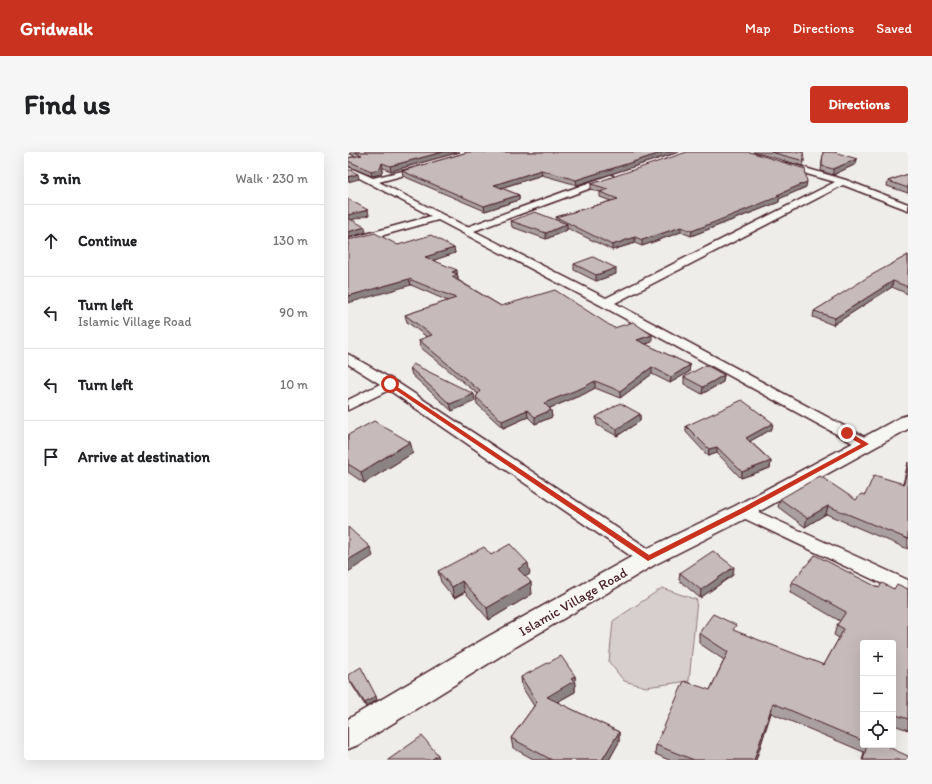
<!DOCTYPE html>
<meta charset="utf-8">
<style>
body{margin:0;font-family:Itim,sans-serif;background:#f6f6f6;color:#202124}
.controls{position:absolute;right:12px;bottom:12px;display:grid;overflow:hidden;border-radius:4px;box-shadow:0 4px 16px #0002}
.controls button{width:36px;height:36px;display:grid;place-items:center;padding:0;border:0;border-bottom:1px solid #e0e0e0;background:#fff;color:#202124;font:20px sans-serif}
.stop{position:absolute;width:12px;height:12px;margin:-9px;border:3px solid #c8321e;border-radius:50%;background:#fff}
.stop.end{background:#c8321e;border-color:#fff;box-shadow:0 1px 4px #0008}
.list{margin:0;padding:0;list-style:none}
h2{display:flex;justify-content:space-between;align-items:center;height:52px;margin:0;padding:0 16px;font-size:17px}
h2 small{font-size:13px;font-weight:400;color:#757577}
.list li{display:grid;grid-template-columns:26px 1fr auto;gap:12px;align-items:center;box-sizing:border-box;height:72px;padding:0 16px;border-top:1px solid #e0e0e0}
.list b{display:block;font-size:15px;white-space:nowrap}
.list p{margin:0;font-size:13px;white-space:nowrap;color:#757577}
.list em{font-size:13px;font-style:normal;color:#757577}
.icon{flex:none;width:22px;height:22px;fill:none;stroke:currentColor;stroke-width:2;stroke-linecap:round;stroke-linejoin:round}
.map{position:relative;flex:none;width:560px;height:608px;overflow:hidden;border-radius:4px}
header{display:flex;align-items:center;gap:24px;box-sizing:border-box;height:56px;padding:0 20px;background:#c8321e;color:#fff}
header strong{font-size:19px}
nav{display:flex;gap:22px;margin-inline-start:auto;font-size:14px}
.intro{display:flex;align-items:center;justify-content:space-between;box-sizing:border-box;height:96px;padding:0 24px}
h1{margin:0;font-size:28px}
.button{padding:10px 18px;border-radius:4px;background:#c8321e;color:#fff;font-size:14px;font-weight:700}
main{display:flex;gap:24px;padding:0 24px}
aside{flex:1;background:#fff;border-radius:4px;box-shadow:0 4px 16px #0002}
.map>svg:first-child{display:block}
</style>
<header>
<strong>Gridwalk</strong>
<nav><a>Map</a><a>Directions</a><a>Saved</a></nav>
</header>
<div class="intro"><h1>Find us</h1><a class="button">Directions</a></div>
<main>
<aside>
<h2>3 min<small>Walk · 230 m</small></h2>
<ul class="list">
<li><svg class="icon" aria-label="ahead" viewBox="0 0 24 24"><path d="M12 20V5M6 11l6-6 6 6"/></svg><div><b>Continue</b></div><em>130 m</em></li>
<li><svg class="icon" aria-label="left" viewBox="0 0 24 24"><path d="M17 20v-9H6M10 6l-5 5 5 5"/></svg><div><b>Turn left</b><p>Islamic Village Road</p></div><em>90 m</em></li>
<li><svg class="icon" aria-label="left" viewBox="0 0 24 24"><path d="M17 20v-9H6M10 6l-5 5 5 5"/></svg><div><b>Turn left</b></div><em>10 m</em></li>
<li><svg class="icon" aria-label="arrive" viewBox="0 0 24 24"><path d="M6 21V4h12l-3 4 3 4H6"/></svg><div><b>Arrive at destination</b></div></li>
</ul>
</aside>
<div class="map">
<svg width="560" height="608" viewBox="0 0 560 608">
<rect width="100%" height="100%" fill="#efedea"/>
<filter id="ink" filterUnits="userSpaceOnUse"><feTurbulence type="fractalNoise" baseFrequency=".025" numOctaves="2"/><feDisplacementMap in="SourceGraphic" scale="8" xChannelSelector="R" yChannelSelector="G"/><feConvolveMatrix kernelMatrix="1 2 1 2 8 2 1 2 1" color-interpolation-filters="sRGB"/></filter>
<g filter="url(#ink)">
<polygon fill="#d7cfce" stroke="#90777c" points="314,436 349,448 341,529 298,535 276,529 261,510 265,469"/>
<g fill="none" stroke-linecap="round" stroke-linejoin="round">
<defs>
<g id="minor">
<polygon points="434,11 440,11 498,28 560,52 560,58 495,33 267,151 524,289 526,292 524,295 518,297 512,295 254,154 90,68 0,93 0,87 83,64 0,20 0,15 25,26 79,13 79,17 31,30 119,75 262,23 265,24 265,28 126,79 258,146 487,30 434,15"/>
<polygon points="0,202 47,229 307,401 309,406 307,411 300,413 293,411 41,238 0,258 0,248 32,232 0,212"/>
<polygon points="395,353 560,428 560,444 389,363 386,359 389,355"/>
</g>
<polygon id="tertiary" points="560,263 560,277 403,364 308,412 159,500 10,593 0,597 0,567 141,484 292,400 387,354 553,265"/>
</defs>
<use href="#minor" stroke="#4a1f2b" stroke-width="3"/>
<use href="#tertiary" stroke="#4a1f2b" stroke-width="3"/>
<use href="#minor" fill="#f6f6f2" fill-rule="evenodd"/>
<use href="#tertiary" fill="#f6f6f2" fill-rule="evenodd"/>
</g>
<g fill="#aaa0a1" stroke="#4a1f2b">
<polygon points="0,0 112,0 43,19 35,16 33,22 24,24 0,14 0,6 7,4 0,1"/>
<polygon points="120,0 331,0 229,33 194,23 153,36 171,43 171,48 137,59 55,24 54,19"/>
<polygon points="405,0 455,0 456,9 455,14"/>
<polygon points="475,0 509,7 508,12 485,23 473,19"/>
<polygon points="560,22 560,41 539,34 540,29"/>
<polygon points="243,32 458,35 431,47 431,50 343,84 333,80 294,94 287,91 264,98 219,76 219,78 198,87 164,75 163,69 208,68 208,65 263,49 252,45 252,40 243,37"/>
<polygon points="50,93 106,96 107,101 85,108 110,124 110,128 153,154 266,176 304,190 297,192 342,213 341,220 322,231 304,222 272,246 247,236 236,242 202,256 204,265 187,272 180,265 155,276 129,252 128,245 130,242 72,195 71,188 79,185 59,170 57,163 100,149 63,133"/>
<polygon points="560,103 560,142 544,135 485,173 465,165 466,159"/>
<polygon points="226,112 268,122 248,129 226,118"/>
<polygon points="62,216 127,249 104,259 64,223"/>
<polygon points="376,223 375,230 354,242 336,232 336,225"/>
<polygon points="292,262 292,269 269,284 249,273 248,265"/>
<polygon points="338,274 424,277 402,289 423,309 422,316 393,326 369,301 360,304 338,280"/>
<polygon points="0,283 62,290 65,301 16,331 0,320"/>
<polygon points="560,310 560,397 478,362 457,375 430,355 432,347 508,348 517,343 555,332"/>
<polygon points="143,403 182,422 177,424 184,442 141,468 117,440 106,446 93,430 90,419"/>
<polygon points="332,421 385,423 352,446 331,428"/>
<polygon points="444,430 531,436 560,437 560,578 546,573 515,491 515,593 540,593 540,595 560,608 514,608 516,600 423,561 408,608 321,608 307,602 308,593 362,538 376,508 351,491 351,481 476,513 491,486 486,483 489,473 492,469 442,440"/>
<polygon points="0,523 29,548 18,555 1,528"/>
<polygon points="227,524 228,534 227,535 227,540 209,550 271,580 271,590 261,608 187,608 165,596 163,586 186,554 174,535 173,525"/>
</g>
<g fill="#8b8283" stroke="#4a1f2b">
<polygon points="95,0 112,0 43,19 42,14"/>
<polygon points="316,0 331,0 229,33 228,28"/>
<polygon points="509,7 508,12 485,23 485,17"/>
<polygon points="34,11 35,16 33,22 24,24 23,19"/>
<polygon points="193,18 194,23 146,38 146,33"/>
<polygon points="10,22 11,27 0,30 0,25"/>
<polygon points="459,30 458,35 431,47 431,50 343,84 344,79 429,43"/>
<polygon points="171,43 171,48 137,59 136,54"/>
<polygon points="20,58 21,63 0,69 0,63"/>
<polygon points="219,72 219,78 198,87 198,81"/>
<polygon points="17,75 18,80 0,86 0,80"/>
<polygon points="333,75 333,80 294,94 294,88"/>
<polygon points="287,85 287,91 264,98 264,93"/>
<polygon points="106,96 107,101 78,111 77,105"/>
<polygon points="268,116 268,122 248,129 248,123"/>
<polygon points="109,118 110,128 105,131 104,120"/>
<polygon points="61,127 63,133 0,151 0,144"/>
<polygon points="545,129 544,135 485,173 487,166"/>
<polygon points="304,183 304,190 289,195 289,188"/>
<polygon points="342,213 341,220 322,231 323,225"/>
<polygon points="304,215 304,222 272,246 272,239"/>
<polygon points="376,223 375,230 354,242 355,235"/>
<polygon points="247,229 247,236 236,242 197,258 196,251"/>
<polygon points="126,242 127,249 104,259 102,252"/>
<polygon points="179,258 180,265 155,276 154,269"/>
<polygon points="203,258 204,265 187,272 187,265"/>
<polygon points="292,262 292,269 269,284 269,277"/>
<polygon points="425,271 424,277 397,292 398,286"/>
<polygon points="62,290 65,301 16,331 13,320"/>
<polygon points="369,295 369,301 360,304 361,297"/>
<polygon points="423,309 422,316 393,326 394,320"/>
<polygon points="480,354 478,362 457,375 459,366"/>
<polygon points="22,395 25,404 0,420 0,408"/>
<polygon points="180,411 182,422 171,428 170,417"/>
<polygon points="386,415 385,423 352,446 353,438"/>
<polygon points="114,429 117,440 106,446 104,435"/>
<polygon points="183,430 184,442 141,468 139,456"/>
<polygon points="227,524 228,534 227,535 227,540 200,555 199,545 223,526"/>
<polygon points="28,544 29,548 18,555 17,551"/>
<polygon points="425,551 423,561 408,608 406,608"/>
<polygon points="271,580 271,590 261,608 254,608"/>
<polygon points="90,603 91,608 83,608"/>
</g>
<g fill="#c6babb" stroke="#4a1f2b">
<polygon points="7,0 95,0 42,14 34,11 32,17 23,19 0,9 0,6 14,3"/>
<polygon points="120,0 316,0 228,28 193,18 146,33 171,43 136,54 54,19"/>
<polygon points="339,0 402,0 457,17 459,30 429,43 432,44 344,79 333,75 294,88 287,85 264,93 208,65 270,47 252,40 260,37 243,32"/>
<polygon points="423,0 455,0 456,9"/>
<polygon points="475,0 486,0 509,7 485,17 474,14"/>
<polygon points="0,17 10,22 0,25"/>
<polygon points="560,22 560,36 540,29"/>
<polygon points="0,47 20,58 0,63"/>
<polygon points="187,60 219,72 198,81 163,69"/>
<polygon points="0,66 17,75 0,80"/>
<polygon points="27,81 50,93 83,83 106,96 77,105 109,118 104,120 109,122 104,125 153,154 207,138 266,176 285,170 304,183 289,188 342,213 323,225 304,215 272,239 247,229 236,235 196,251 203,258 187,265 179,258 154,269 128,245 132,239 71,188 84,183 57,163 108,146 61,127 0,144 0,88"/>
<polygon points="560,103 560,135 545,129 487,166 466,159 520,125"/>
<polygon points="245,105 268,116 248,123 226,112"/>
<polygon points="65,212 126,242 102,252 62,216"/>
<polygon points="358,213 376,223 355,235 336,225"/>
<polygon points="394,248 425,271 398,286 423,309 394,320 369,295 361,297 338,274"/>
<polygon points="272,251 292,262 269,277 248,265"/>
<polygon points="26,269 62,290 13,320 0,312 0,283"/>
<polygon points="560,313 560,387 480,354 459,366 432,347 472,324 508,348 513,342 517,343 526,323 556,332"/>
<polygon points="0,375 22,395 0,408"/>
<polygon points="162,392 180,411 170,417 183,430 139,456 114,429 104,435 90,419 136,395 143,403"/>
<polygon points="365,399 386,415 353,438 332,421"/>
<polygon points="467,403 531,436 534,431 546,437 549,432 560,437 560,567 548,563 545,576 545,491 515,491 515,589 425,551 406,608 346,608 308,593 336,529 362,538 380,500 351,481 365,462 388,473 385,478 476,513 496,477 489,473 498,460 444,430"/>
<polygon points="213,504 227,524 223,526 226,529 199,545 271,580 254,608 204,608 163,586 189,550 173,525"/>
<polygon points="13,515 28,544 17,551 0,525 0,523"/>
<polygon points="74,584 90,603 83,608 40,608"/>
<polygon points="519,593 540,593 540,595 560,604 560,608 515,608"/>
</g>
</g>
<polygon fill="#c8321e" points="42,230 301,403 392,357 513,292 496,283 496,280 501,280 521,292 397,360 300,409 40,233"/>
<g text-anchor="middle" dominant-baseline="central" stroke-width="3" stroke-linejoin="round" paint-order="stroke">
<g font-size="14" fill="#4a1f2b" stroke="#f6f6f2">
<text transform="translate(225 450) rotate(-30)">Islamic Village Road</text>
</g>
</g>
</svg>
<div class="controls">
<button>+</button>
<button>−</button>
<button><svg class="icon" aria-label="locate" viewBox="0 0 24 24"><circle cx="12" cy="12" r="6"/><path d="M12 2v4M12 18v4M2 12h4M18 12h4"/></svg></button>
</div>
<div class="stop" style="left:42px;top:232px"></div>
<div class="stop end" style="left:499px;top:281px"></div>
</div>
</main>
